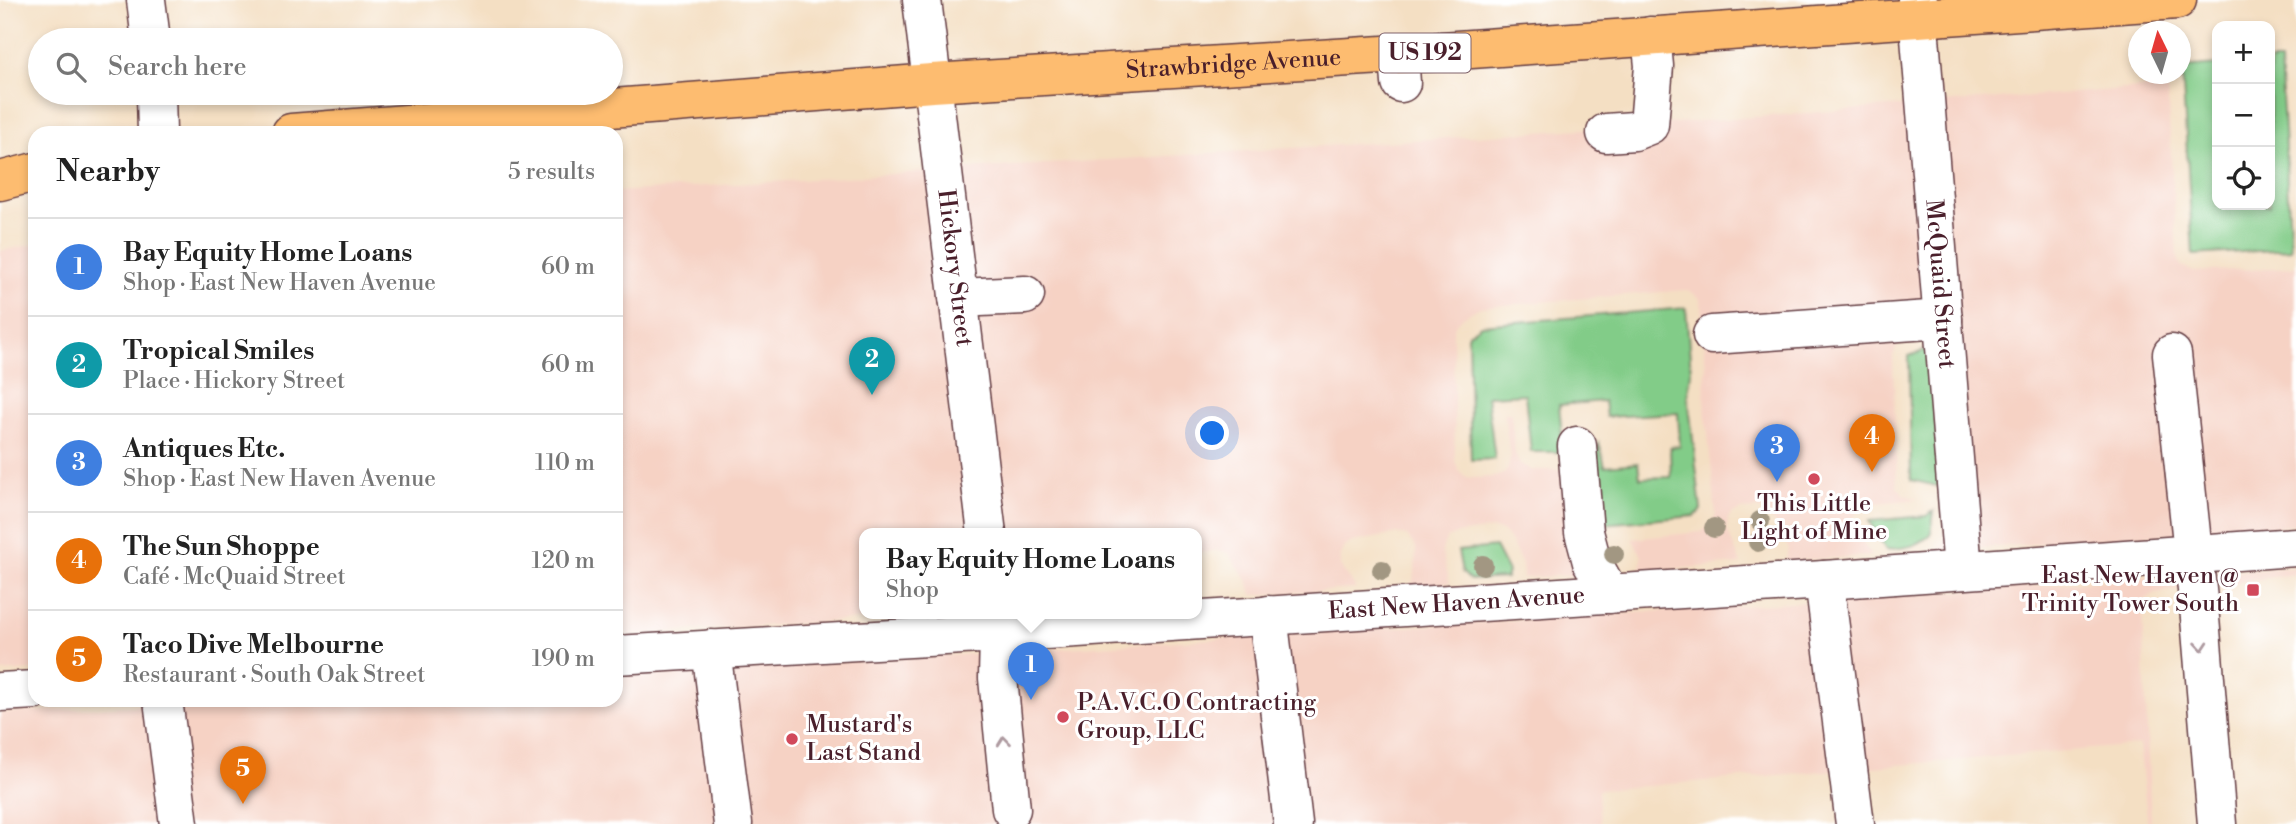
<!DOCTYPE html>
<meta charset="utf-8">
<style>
body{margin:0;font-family:"Libre Bodoni",serif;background:#f2f2f2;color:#222}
.controls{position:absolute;right:21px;top:21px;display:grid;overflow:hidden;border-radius:14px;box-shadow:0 4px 10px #0003}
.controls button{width:63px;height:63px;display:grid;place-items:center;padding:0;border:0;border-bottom:2px solid #e0e0e0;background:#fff;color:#222;font:35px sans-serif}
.compass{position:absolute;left:2128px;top:21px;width:63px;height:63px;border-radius:50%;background:#fff;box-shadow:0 4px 10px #0003;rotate:355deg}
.you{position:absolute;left:1213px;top:434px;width:24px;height:24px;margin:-18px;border:5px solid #fff;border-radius:50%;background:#1a73e8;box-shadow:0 0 0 10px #1a73e833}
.badge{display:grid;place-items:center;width:46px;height:46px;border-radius:50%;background:#ea580c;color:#fff;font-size:23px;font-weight:700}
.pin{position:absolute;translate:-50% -58px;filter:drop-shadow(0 2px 4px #0008)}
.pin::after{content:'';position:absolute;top:37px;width:24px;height:21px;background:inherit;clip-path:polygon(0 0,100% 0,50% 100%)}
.popup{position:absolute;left:859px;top:528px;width:343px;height:91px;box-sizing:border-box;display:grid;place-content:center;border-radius:14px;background:#fff;filter:drop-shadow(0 2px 5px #0005);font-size:23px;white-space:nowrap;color:#767676}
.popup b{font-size:26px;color:#222}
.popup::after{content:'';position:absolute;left:50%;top:100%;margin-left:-14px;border:14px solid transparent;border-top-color:#fff}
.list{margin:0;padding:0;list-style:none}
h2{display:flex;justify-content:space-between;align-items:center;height:91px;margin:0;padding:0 28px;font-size:30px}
h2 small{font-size:23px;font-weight:400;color:#767676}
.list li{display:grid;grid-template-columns:46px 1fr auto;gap:21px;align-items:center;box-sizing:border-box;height:98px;padding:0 28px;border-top:2px solid #e0e0e0}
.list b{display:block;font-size:26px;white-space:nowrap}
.list p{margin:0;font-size:23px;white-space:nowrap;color:#767676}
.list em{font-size:23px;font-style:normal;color:#767676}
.icon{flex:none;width:38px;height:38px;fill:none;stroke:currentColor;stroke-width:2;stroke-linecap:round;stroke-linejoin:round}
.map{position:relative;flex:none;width:2296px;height:824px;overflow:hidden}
.search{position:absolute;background:#fff;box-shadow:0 4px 10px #0003;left:28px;top:28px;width:595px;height:77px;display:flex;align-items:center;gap:18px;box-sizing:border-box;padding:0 24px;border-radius:38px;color:#767676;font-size:26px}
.panel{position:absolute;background:#fff;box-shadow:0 4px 10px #0003;left:28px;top:126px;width:595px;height:581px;border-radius:21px}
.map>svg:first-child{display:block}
</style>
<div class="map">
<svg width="2296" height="824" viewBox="0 0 2296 824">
<rect width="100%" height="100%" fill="#fff"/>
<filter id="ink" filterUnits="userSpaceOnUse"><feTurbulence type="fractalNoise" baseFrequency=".0143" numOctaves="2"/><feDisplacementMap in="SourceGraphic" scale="14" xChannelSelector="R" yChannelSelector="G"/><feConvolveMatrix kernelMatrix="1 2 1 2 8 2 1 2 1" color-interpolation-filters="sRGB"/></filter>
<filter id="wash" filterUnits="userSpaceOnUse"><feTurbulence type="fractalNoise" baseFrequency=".00686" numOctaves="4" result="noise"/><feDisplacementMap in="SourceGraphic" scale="28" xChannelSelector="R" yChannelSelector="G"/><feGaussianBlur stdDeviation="1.57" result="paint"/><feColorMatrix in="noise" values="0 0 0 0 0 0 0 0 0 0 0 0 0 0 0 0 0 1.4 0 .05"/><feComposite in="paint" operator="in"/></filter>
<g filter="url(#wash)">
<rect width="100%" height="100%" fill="#f4dfc3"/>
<g fill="#f6d2c4">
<polygon points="2167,86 2177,255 2181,266 2194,272 2292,267 2296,265 2296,525 1938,551 1945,543 1941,337 1912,335 1899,342 1893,356 1897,486 1904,495 1918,499 1868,504 1859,507 1854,516 1854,526 1871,556 1786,561 1788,547 1768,513 1758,509 1741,510 1732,514 1728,519 1727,530 1741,564 1641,571 1642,556 1632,539 1701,532 1711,525 1716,515 1704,396 1706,372 1702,307 1699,297 1690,291 1685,290 1480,307 1460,319 1453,328 1455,460 1458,470 1466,477 1471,478 1495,477 1505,473 1508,468 1510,457 1504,413 1511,413 1515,453 1519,463 1531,470 1568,470 1593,574 1523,578 1522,564 1509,539 1502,531 1493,529 1456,534 1447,538 1443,547 1442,553 1450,583 1411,585 1415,574 1416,547 1407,536 1397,534 1352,542 1344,547 1340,555 1340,566 1356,589 1252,595 1249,583 1229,553 1218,550 1197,553 1197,534 865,534 865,614 952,614 616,635 616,192 1675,123"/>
<polygon points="35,244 35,670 0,672 0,251"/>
<polygon points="2296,567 2296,574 2155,593 2144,601 2142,611 2151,824 2148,824 2139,745 1598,790 1600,824 0,824 0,713 238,700 616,700 616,676 1825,601"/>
</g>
<g fill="#82cc88" stroke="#66765a" stroke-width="2">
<polygon points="2270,62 2280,62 2291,249 2193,255 2182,68 2217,65 2217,205 2270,205"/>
<polygon points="1686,308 1691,372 1688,396 1701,510 1695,516 1590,525 1582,454 1597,450 1599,443 1605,466 1638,463 1640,478 1671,477 1670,447 1680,446 1678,413 1606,417 1604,401 1559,405 1563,447 1568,452 1531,452 1525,394 1487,396 1495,459 1471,460 1468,334 1481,325"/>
<polygon points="1929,349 1941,487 1911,480 1909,356"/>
<path d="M1934,511L1931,534C1916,548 1906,547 1886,550L1869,521L1926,516Z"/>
<polygon points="1495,547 1508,572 1506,578 1470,580 1462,572 1458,551"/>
</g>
</g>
<g filter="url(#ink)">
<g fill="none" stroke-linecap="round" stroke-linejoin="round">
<defs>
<g id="minor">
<polyline points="146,0 151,40"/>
<path id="s1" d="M922,0L987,534"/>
<path id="s2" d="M1917,0L1963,570"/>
<polyline points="1399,54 1401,83"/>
<polyline points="156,93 157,133"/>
<polyline points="1606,133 1634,131 1649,125 1654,66 1651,36"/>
<polyline points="958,298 1025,295"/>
<polyline points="1712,335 1943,319"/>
<polyline points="2172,354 2200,618 2217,824"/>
<polyline points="1577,446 1584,532 1592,562 1610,594"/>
<polyline points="1824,580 1855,824"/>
<polyline points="997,614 999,633 998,678 1011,809"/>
<polyline points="1268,615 1293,824"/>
<polyline points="711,649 733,824"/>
<path id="s3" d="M616,655L1015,632L1824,580L2296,547"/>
<polyline points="0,692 35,690"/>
<polyline points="163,700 179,824"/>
</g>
<g id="major">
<path id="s4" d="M291,133L932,83L1399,54L2177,0"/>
<polyline points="0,181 35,172"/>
</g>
</defs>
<use href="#minor" stroke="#643c42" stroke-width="41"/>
<use href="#major" stroke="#643c42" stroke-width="41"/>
<use href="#minor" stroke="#fff" stroke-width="38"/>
<use href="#major" stroke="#fdbc70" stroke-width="38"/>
</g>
<g fill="#a29782">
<circle cx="1760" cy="521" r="10"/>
<circle cx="1714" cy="528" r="10"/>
<circle cx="1758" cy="542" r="10"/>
<circle cx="1614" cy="554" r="10"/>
<circle cx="1483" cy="565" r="10"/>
<circle cx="1382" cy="570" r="10"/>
</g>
<defs><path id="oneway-chevron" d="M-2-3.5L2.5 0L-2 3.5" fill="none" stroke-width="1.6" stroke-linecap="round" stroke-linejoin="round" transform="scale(1.75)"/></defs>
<g stroke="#ae9aa0">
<use href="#oneway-chevron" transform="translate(2202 646) rotate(85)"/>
<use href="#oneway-chevron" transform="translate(1004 741) rotate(-96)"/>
</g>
</g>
<g fill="#d1495b" stroke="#fff" stroke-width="2.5">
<circle cx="1814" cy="479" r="7"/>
<rect x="2246" y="583" width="14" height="14" rx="3.5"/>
<circle cx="1063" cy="717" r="7"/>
<circle cx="792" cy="739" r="7"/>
</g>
<g text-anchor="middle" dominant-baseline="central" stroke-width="6" stroke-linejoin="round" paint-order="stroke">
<rect fill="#fff" stroke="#80626b" stroke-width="2" x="1379.5" y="33.5" width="91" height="39" rx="5"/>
<g font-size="23" font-weight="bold" fill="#4a1f2b">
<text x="1425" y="53">US 192</text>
</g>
<g font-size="24" fill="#4a1f2b" stroke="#fff">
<text stroke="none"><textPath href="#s4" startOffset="945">Strawbridge Avenue</textPath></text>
<text stroke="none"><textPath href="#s1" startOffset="270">Hickory Street</textPath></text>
<text stroke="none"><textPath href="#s2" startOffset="285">McQuaid Street</textPath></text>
<text stroke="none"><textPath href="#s3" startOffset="842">East New Haven Avenue</textPath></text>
</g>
<g font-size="24" fill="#4a1f2b" stroke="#fff" text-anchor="start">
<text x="1814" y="504" text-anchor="middle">This Little<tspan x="1814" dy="28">Light of Mine</tspan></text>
<text x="2239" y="576" text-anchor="end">East New Haven @<tspan x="2239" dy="28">Trinity Tower South</tspan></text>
<text x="1077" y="703">P.A.V.C.O Contracting<tspan x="1077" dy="28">Group, LLC</tspan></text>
<text x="806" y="725">Mustard's<tspan x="806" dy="28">Last Stand</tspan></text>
</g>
</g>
</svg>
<div class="controls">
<button>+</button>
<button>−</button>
<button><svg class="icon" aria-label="locate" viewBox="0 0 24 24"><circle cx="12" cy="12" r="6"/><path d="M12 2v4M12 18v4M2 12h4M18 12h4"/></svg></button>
</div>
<svg class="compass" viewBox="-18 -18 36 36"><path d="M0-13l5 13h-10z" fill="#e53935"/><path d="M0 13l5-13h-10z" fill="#767676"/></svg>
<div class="you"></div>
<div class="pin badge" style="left:1031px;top:700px;background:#3f7fe0">1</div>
<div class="popup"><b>Bay Equity Home Loans</b>Shop</div>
<div class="pin badge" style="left:872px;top:395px;background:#0f9aa8">2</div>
<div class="pin badge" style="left:1777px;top:482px;background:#3f7fe0">3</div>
<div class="pin badge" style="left:1872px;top:472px;background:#e8710a">4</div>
<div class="pin badge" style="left:243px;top:804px;background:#e8710a">5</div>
<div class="search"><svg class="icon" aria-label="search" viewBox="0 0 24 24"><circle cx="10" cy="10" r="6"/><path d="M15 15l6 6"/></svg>Search here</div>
<section class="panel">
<h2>Nearby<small>5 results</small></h2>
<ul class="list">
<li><span class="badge" style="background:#3f7fe0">1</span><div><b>Bay Equity Home Loans</b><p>Shop · East New Haven Avenue</p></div><em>60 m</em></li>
<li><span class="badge" style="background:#0f9aa8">2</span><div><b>Tropical Smiles</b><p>Place · Hickory Street</p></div><em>60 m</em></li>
<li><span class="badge" style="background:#3f7fe0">3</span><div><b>Antiques Etc.</b><p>Shop · East New Haven Avenue</p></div><em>110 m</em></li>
<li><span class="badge" style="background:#e8710a">4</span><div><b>The Sun Shoppe</b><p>Café · McQuaid Street</p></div><em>120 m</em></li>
<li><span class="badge" style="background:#e8710a">5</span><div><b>Taco Dive Melbourne</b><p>Restaurant · South Oak Street</p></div><em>190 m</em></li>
</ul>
</section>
</div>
